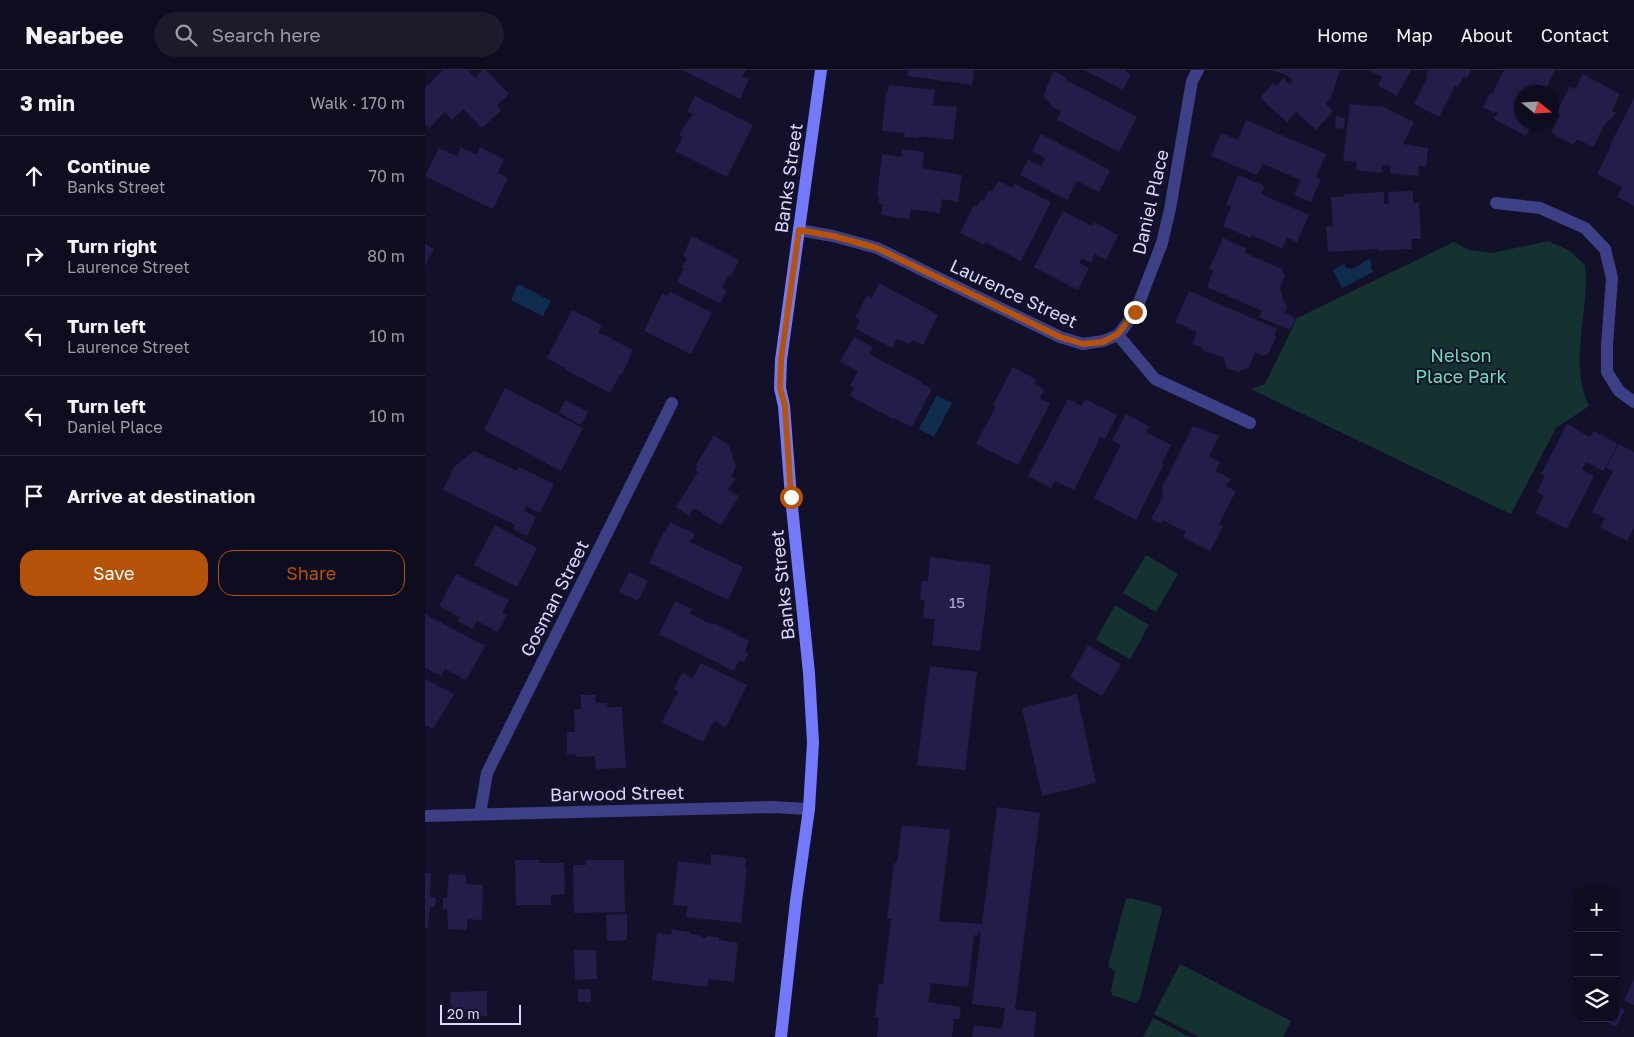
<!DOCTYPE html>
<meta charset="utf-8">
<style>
body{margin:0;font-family:"Golos Text",sans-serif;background:#1c1b2c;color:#f1f3f6}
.controls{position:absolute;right:15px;bottom:15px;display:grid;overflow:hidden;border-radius:10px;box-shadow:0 1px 4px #0004}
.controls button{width:45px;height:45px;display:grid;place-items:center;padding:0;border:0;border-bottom:1px solid #2e2d3d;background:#0e0d1f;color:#f1f3f6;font:25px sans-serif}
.compass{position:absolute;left:1089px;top:15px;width:45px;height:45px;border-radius:50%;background:#0e0d1f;box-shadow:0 1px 4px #0004;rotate:108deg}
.scale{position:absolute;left:15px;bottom:12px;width:81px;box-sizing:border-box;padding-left:5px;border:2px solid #dbdafe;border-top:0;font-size:14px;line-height:18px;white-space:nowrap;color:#dbdafe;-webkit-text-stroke:4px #131129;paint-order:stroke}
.stop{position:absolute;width:15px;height:15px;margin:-11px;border:4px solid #b45309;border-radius:50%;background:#fff}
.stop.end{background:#b45309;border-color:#fff;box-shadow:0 1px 5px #0008}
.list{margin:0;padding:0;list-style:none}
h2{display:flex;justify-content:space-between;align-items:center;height:65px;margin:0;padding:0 20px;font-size:21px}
h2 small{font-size:16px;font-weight:400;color:#9b9ca4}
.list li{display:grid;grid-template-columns:32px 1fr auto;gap:15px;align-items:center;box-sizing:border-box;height:80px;padding:0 20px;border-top:1px solid #2e2d3d}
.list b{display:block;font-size:19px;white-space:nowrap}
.list p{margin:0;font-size:16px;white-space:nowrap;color:#9b9ca4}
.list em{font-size:16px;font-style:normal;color:#9b9ca4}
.actions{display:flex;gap:10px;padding:15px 20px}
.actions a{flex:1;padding:11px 0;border:1px solid #b45309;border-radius:15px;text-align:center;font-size:18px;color:#b45309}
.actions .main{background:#b45309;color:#fff}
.icon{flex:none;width:28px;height:28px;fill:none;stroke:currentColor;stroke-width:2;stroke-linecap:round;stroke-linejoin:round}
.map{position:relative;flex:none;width:1209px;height:967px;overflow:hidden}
header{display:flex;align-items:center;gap:30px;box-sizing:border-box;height:70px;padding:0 25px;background:#0e0d1f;border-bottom:1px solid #2e2d3d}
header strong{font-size:24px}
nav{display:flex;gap:28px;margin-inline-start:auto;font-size:18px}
.search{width:350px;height:45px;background:#1c1b2c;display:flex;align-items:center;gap:12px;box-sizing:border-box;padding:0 18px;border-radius:28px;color:#9b9ca4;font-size:19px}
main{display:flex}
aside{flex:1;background:#0e0d1f}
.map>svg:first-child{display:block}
</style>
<header>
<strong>Nearbee</strong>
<div class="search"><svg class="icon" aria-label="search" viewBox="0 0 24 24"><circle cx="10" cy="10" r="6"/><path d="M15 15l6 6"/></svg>Search here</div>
<nav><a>Home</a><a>Map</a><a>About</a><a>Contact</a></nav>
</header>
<main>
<aside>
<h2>3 min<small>Walk · 170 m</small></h2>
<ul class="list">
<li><svg class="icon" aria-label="ahead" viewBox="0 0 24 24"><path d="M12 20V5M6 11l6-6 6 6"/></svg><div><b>Continue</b><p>Banks Street</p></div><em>70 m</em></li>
<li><svg class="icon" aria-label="right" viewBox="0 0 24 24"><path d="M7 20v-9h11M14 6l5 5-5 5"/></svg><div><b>Turn right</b><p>Laurence Street</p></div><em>80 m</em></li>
<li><svg class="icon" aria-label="left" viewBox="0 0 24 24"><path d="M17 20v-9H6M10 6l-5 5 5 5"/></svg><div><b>Turn left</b><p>Laurence Street</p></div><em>10 m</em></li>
<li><svg class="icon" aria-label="left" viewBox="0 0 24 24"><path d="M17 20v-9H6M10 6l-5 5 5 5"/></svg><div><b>Turn left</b><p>Daniel Place</p></div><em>10 m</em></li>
<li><svg class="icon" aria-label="arrive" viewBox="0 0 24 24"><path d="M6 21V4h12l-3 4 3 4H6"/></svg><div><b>Arrive at destination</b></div></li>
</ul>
<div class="actions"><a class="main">Save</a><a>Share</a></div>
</aside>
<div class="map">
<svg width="1209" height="967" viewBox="0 0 1209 967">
<rect width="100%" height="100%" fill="#131129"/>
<g fill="#143330">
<path d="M1123,171L1145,181L1160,195C1165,241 1143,292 1164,336L1131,358L1086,444L826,319L840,314L872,248L1029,172L1044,180L1067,183Z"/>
<polygon points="721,485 753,504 731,542 698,523"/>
<polygon points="690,535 724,555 705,589 671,570"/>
<polygon points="706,828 735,836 737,839 715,928 710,933 687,925 686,921 690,902 683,896 700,832 701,829"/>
<polygon points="755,894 866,951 858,967 774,967 729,944"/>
<polygon points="728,948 765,967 718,967"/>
</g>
<g fill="#102c4e">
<polygon points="944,189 947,195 945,197 948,202 917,218 908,200 919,194 921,198 927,199 937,194 936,193"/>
<polygon points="93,214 126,231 118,246 86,230"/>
<polygon points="512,325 527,333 509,367 494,359"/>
</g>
<g fill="#231d4a">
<polygon points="18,0 43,0 50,8 57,0 61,0 84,24 72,35 76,40 57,58 38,39 27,50 20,42 4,58 0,54 0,18"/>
<polygon points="257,0 321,0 317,6 324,9 315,29"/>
<polygon points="483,0 549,0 547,15 482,6"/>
<polygon points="659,0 701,0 700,1 706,4 698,20"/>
<polygon points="846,0 915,0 906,28 901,34 908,41 891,60 871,42 862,52 835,28 848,13 851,16 858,8 864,14 867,12 867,9 864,8 864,6"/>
<polygon points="944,0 986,0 972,26 953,16 957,7"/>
<polygon points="1003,0 1046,0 1042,8 1039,6 1033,17 1030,16 1014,47 989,34 1003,7 1001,6"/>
<polygon points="1079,0 1130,0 1119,22 1096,22 1096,52 1108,52 1101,66 1069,49 1073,41 1069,43 1058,37 1065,23 1067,24"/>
<polygon points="629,1 642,8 641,10 712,47 694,82 632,50 636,41 628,37 619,27 621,18"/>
<polygon points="1158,4 1195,24 1187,41 1191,43 1183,52 1181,52 1168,77 1152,69 1149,75 1126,63 1135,45 1131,43 1145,16 1150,19"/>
<polygon points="464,15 510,20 508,35 532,37 528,70 494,66 494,68 479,67 480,63 457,61 461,22 463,22"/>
<polygon points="270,26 328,55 302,107 250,81 258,67 254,65 268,44 262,41"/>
<polygon points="1209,28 1209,136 1192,127 1197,117 1172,104 1186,76 1185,75"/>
<polygon points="925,34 955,37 955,35 989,52 978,74 1003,78 1001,97 994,96 993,106 965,103 966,96 957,95 956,103 931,100 932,92 918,91"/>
<polygon points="911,46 920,48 919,59 910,58"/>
<polygon points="821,50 901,84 891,107 896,109 886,132 869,125 876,110 838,94 832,105 786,86 796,63 813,70"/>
<polygon points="616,64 685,100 674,122 652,111 642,130 595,105 603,90 616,96 620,88 607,81"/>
<polygon points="36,77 52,85 55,77 79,89 73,103 83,108 68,139 0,106 14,78 32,86"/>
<polygon points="477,79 499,82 497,98 537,105 533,132 517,129 515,143 486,139 484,149 456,145 458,134 453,133 454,125 452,125 457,84 476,87"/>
<polygon points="813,105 840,116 836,124 884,145 872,172 862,168 857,179 827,165 825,168 798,156 806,137 801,135"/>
<polygon points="573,111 588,118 590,114 626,132 596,191 560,172 559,175 535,163 549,135 552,136 556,130 559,131 564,120 567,122"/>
<polygon points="988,121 988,133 994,133 996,169 986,169 987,179 953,181 952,179 903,182 901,156 908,156 906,127 919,127 919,124 959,122 959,134 964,134 963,122"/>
<polygon points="638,141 667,156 669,152 693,165 681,190 670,184 666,193 657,188 654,193 664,198 653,220 609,197"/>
<polygon points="267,166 314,190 306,206 304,205 297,218 302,220 295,233 252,212 259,198 257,197 262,188 258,186"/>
<polygon points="798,168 822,179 820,183 857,199 860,207 855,217 858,230 862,237 859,243 871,248 865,260 834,247 837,241 782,217 788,201 784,199"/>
<polygon points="0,174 9,179 0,196"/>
<polygon points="454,213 513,245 498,275 487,270 485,274 472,269 467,278 431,259 435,250 430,248 437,235 442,225 447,228"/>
<polygon points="764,221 852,259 850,264 848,263 851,267 843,284 837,286 830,282 824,297 813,302 802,298 798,287 778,281 776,277 767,274 772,262 750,252"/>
<polygon points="245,222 287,243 266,284 219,261 237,224 242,226"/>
<polygon points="147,240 177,255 173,262 208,280 197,305 195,304 185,323 139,299 140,298 122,288"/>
<polygon points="429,267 448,277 444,284 497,312 496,313 507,319 487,357 469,348 468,349 425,326 429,318 425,316 433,301 415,292"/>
<polygon points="588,297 612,310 610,314 619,320 615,328 625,334 593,395 551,374 571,336 568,335"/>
<polygon points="80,318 158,358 136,401 59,360"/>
<polygon points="643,329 656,336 660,329 692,345 680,369 676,367 675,368 649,420 630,411 626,418 603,406"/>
<polygon points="140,330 163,342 156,355 134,343"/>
<polygon points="701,344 724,356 721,362 746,375 737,393 739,394 711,450 669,428 696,375 687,370"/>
<polygon points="1142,354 1165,367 1169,361 1193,374 1178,401 1161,392 1157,400 1169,406 1142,459 1110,443 1119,426 1112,422 1120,406 1116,404"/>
<polygon points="768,356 794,366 784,386 795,392 790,401 806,409 801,416 811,421 794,454 798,456 785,481 758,467 761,462 738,450 736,454 726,448 738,427 737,417"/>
<polygon points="289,365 304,375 311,397 306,407 310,409 303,420 314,426 296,455 269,438 264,446 251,437 273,402 270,400 273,396 271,395"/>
<polygon points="1194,374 1209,382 1209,458 1202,471 1175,457 1180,448 1167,442 1188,401 1181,398"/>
<polygon points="49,381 92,401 94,397 129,414 115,443 101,436 99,441 111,447 102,466 88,459 90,455 18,420 29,397"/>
<polygon points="245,452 270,464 265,472 318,497 303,530 224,493 239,461 241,462"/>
<polygon points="70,455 112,478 92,517 49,495"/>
<polygon points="505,487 566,495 555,581 507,575 510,549 498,548 500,530 495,530 497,511 503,511"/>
<polygon points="204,502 223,511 213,531 194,522"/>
<polygon points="31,504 84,530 77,542 82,545 73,562 52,551 48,559 32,551 35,547 14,536"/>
<polygon points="250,531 267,539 265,544 288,555 289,553 324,571 320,582 323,584 319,592 314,590 309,601 234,564"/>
<polygon points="0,544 60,576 41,610 20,599 16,606 0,598"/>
<polygon points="663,575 696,594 677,626 645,607"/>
<polygon points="276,593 322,615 301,657 289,651 278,672 237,652 253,621 249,619 257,603 268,608"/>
<polygon points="505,596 552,602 540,700 492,695"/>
<polygon points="0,609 29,624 8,659 0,655"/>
<polygon points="652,624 671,713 617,726 597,638"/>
<polygon points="156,625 170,625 171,633 182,633 182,637 197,637 201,698 171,699 170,686 151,687 151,684 142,685 142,662 150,662 149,639 156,639"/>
<polygon points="572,737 615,743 590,939 611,942 609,967 547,967 549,955 577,959 580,938 547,934 556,863 553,863 553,866 549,865 543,917 506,913 503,932 536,937 534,949 529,949 527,967 452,967 454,947 450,947 454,914 458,914 466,849 462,849 469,793 472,793 477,755 525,760 514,851 557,854"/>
<polygon points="286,784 321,788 320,798 322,798 316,853 261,847 263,836 248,835 253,791 286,795"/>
<polygon points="90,790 114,790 114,793 139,793 140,824 126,825 126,835 91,835"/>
<polygon points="161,790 199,790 200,842 149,843 148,795 161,795"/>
<polygon points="0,803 6,803 5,827 11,827 10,837 5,837 3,858 0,858"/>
<polygon points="24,804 41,805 41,814 58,815 57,850 42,849 42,860 23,859 22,839 18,839 18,828 22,828"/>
<polygon points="202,844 202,870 182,871 181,845"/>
<polygon points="247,859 265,862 265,864 277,866 277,868 281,868 281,866 294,867 294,870 313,873 309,912 284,909 282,917 227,910 232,863 246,865"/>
<polygon points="149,880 171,880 172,909 150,910"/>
<polygon points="1209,909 1209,935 1199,930"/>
<rect x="153" y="919" width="13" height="13"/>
<polygon points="62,921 62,946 26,947 25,922"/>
<polygon points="1190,935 1200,940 1191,957 1173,948 1190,948"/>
</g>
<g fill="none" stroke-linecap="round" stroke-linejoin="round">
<g stroke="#3d3f87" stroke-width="12">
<polyline points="1071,133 1115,138 1160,158 1180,179 1187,208 1182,275 1182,302 1194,321 1209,332"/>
<polyline points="374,160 408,166 452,178 635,267 658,274 678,271 693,265 710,243 737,173 745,139 767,11 773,0"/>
<polyline points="693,265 730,309 825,353"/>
<polyline points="55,744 62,703 247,333"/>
<polyline points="0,746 347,737 384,739"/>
</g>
<polyline stroke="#7379fc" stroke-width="12" points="356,967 371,831 384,739 388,672 384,603 366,427 359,336 355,318 356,290 396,0"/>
</g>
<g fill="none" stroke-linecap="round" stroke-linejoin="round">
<polyline stroke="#b45309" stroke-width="6" points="366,427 360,336 355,318 356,290 374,160 408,166 452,178 635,267 658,274 678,272 693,264 710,242"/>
</g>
<g text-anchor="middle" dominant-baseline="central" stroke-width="4" stroke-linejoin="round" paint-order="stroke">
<g font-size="15" fill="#adabd1">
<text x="532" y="532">15</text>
</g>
<g font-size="18" fill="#dbdafe" stroke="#131129">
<text transform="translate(363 108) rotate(-82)">Banks Street</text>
<text transform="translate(725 132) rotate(-77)">Daniel Place</text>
<text transform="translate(589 223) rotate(25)">Laurence Street</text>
<text transform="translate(357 515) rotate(-96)">Banks Street</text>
<text transform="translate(129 528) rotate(-63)">Gosman Street</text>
<text transform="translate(192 723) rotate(-1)">Barwood Street</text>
</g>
<g font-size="18" fill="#66dfb8" stroke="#131129">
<text x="1036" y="285">Nelson<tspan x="1036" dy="21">Place Park</tspan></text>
</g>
</g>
</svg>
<div class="controls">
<button>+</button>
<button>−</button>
<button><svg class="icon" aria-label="layers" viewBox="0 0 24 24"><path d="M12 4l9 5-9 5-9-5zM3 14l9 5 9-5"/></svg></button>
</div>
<svg class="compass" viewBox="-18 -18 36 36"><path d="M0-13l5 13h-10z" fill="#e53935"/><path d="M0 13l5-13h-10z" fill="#9b9ca4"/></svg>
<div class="scale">20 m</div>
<div class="stop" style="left:366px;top:427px"></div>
<div class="stop end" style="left:710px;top:242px"></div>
</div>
</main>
